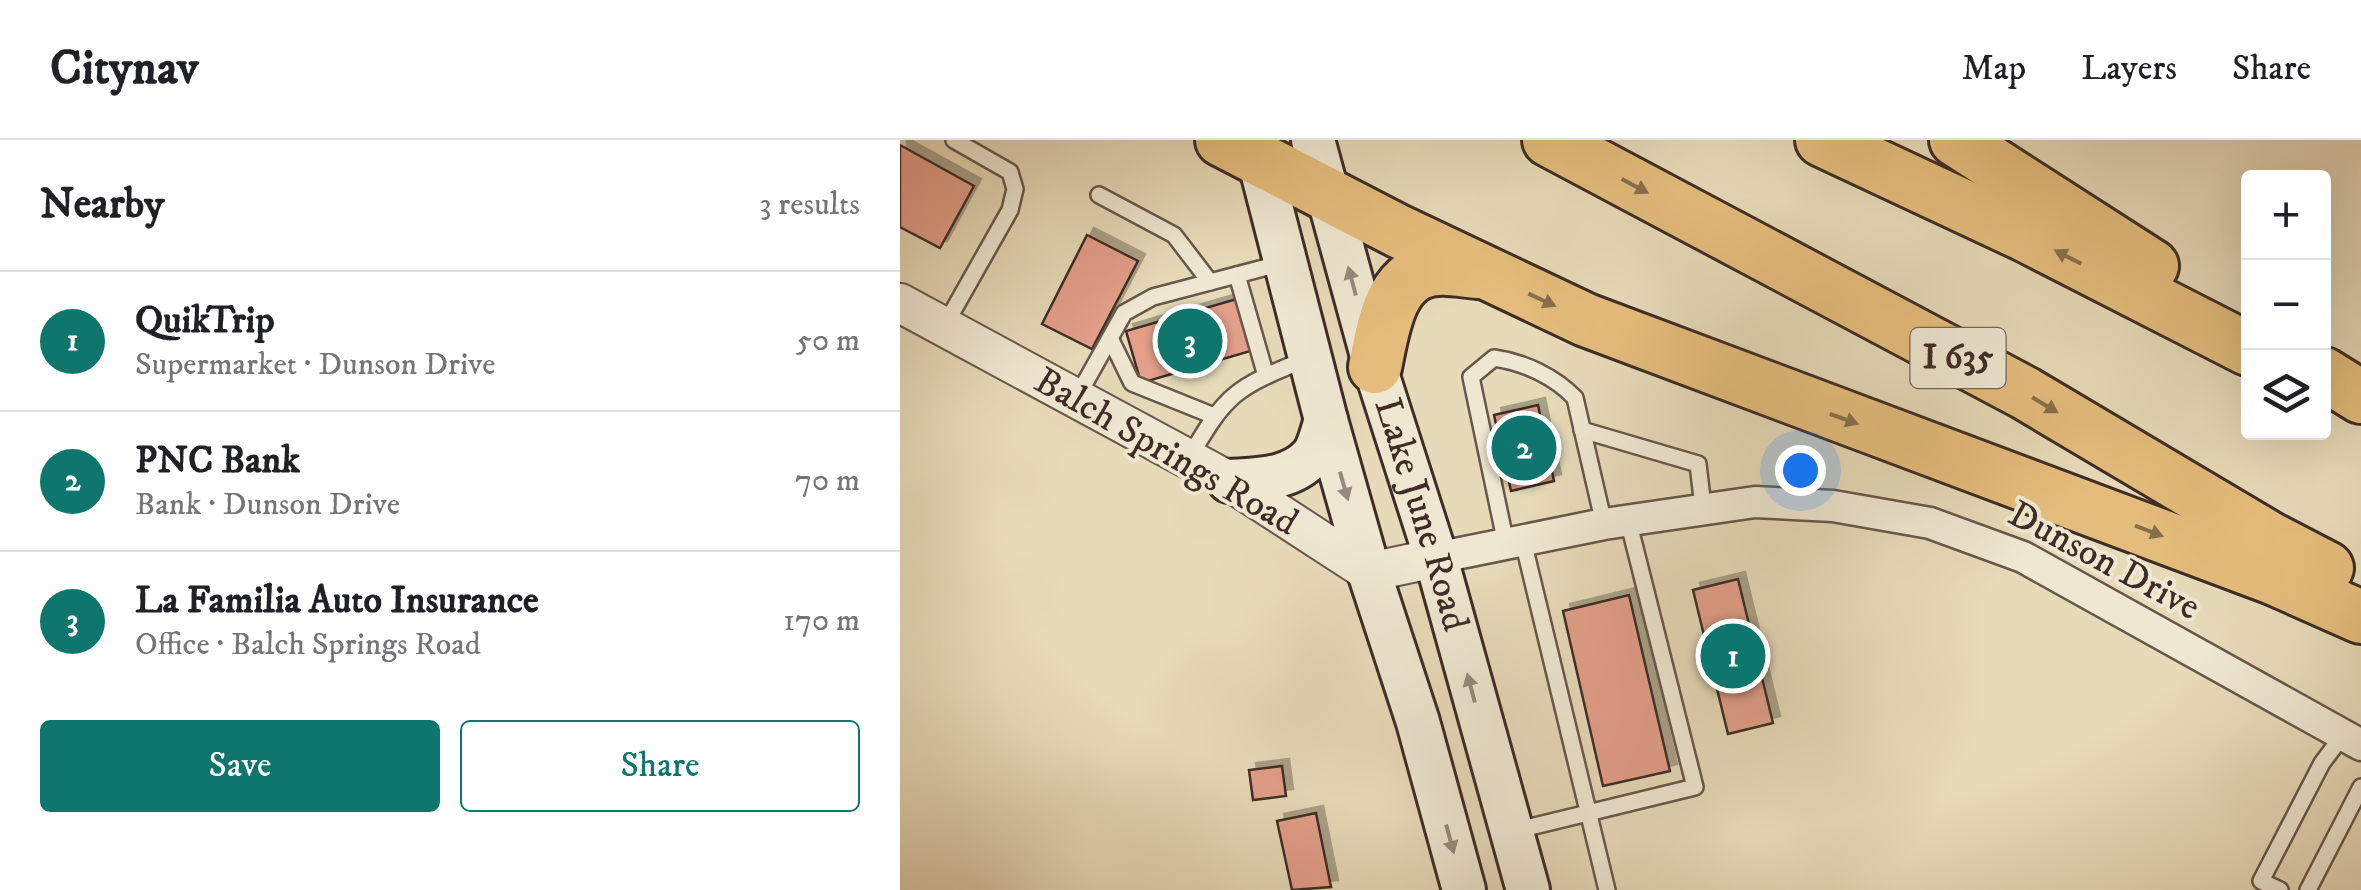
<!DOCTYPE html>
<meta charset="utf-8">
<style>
body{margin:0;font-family:"IM FELL DW Pica",serif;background:#f6f6f6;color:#202124}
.controls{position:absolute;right:30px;top:30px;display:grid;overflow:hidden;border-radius:10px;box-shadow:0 10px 40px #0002}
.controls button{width:90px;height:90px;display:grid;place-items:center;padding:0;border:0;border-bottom:2px solid #e0e0e0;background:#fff;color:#202124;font:50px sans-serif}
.you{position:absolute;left:900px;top:330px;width:35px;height:35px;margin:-25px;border:8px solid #fff;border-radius:50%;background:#1a73e8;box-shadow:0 0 0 15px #1a73e833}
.badge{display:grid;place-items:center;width:65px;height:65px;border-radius:50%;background:#0f766e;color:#fff;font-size:32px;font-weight:700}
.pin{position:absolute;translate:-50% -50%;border:5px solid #fff;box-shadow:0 2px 10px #0006}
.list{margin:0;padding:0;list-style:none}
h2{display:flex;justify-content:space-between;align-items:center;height:130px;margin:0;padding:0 40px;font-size:42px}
h2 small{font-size:32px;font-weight:400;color:#757577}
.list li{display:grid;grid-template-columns:65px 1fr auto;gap:30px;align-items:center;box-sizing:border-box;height:140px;padding:0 40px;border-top:2px solid #e0e0e0}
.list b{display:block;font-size:38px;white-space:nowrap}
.list p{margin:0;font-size:32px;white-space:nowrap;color:#757577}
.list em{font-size:32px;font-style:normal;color:#757577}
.actions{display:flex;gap:20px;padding:30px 40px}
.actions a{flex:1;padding:22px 0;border:2px solid #0f766e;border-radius:10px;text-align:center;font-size:35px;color:#0f766e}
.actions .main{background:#0f766e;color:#fff}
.icon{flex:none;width:55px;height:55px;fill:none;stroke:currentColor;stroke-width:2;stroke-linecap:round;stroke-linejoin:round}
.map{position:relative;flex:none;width:1461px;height:750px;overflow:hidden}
header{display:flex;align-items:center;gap:60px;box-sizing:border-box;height:140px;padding:0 50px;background:#fff;border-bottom:2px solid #e0e0e0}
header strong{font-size:48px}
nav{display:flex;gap:55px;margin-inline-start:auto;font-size:35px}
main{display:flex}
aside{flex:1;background:#fff}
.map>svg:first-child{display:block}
</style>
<header>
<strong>Citynav</strong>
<nav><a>Map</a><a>Layers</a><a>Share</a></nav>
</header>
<main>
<aside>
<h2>Nearby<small>3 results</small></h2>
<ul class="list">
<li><span class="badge">1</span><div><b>QuikTrip</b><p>Supermarket · Dunson Drive</p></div><em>50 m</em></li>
<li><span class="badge">2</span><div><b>PNC Bank</b><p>Bank · Dunson Drive</p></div><em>70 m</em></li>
<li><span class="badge">3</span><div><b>La Familia Auto Insurance</b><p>Office · Balch Springs Road</p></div><em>170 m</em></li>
</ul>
<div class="actions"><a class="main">Save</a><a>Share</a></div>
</aside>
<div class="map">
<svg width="1461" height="750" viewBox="0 0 1461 750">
<defs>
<filter id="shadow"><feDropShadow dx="7" dy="-7" stdDeviation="0" flood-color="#0004"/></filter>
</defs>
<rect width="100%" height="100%" fill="#e7dab9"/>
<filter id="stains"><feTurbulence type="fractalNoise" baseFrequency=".002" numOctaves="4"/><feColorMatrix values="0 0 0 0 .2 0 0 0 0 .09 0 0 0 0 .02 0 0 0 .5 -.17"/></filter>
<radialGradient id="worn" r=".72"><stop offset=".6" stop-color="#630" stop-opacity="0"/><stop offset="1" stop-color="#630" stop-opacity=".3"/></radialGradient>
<g fill="#e39f8a" stroke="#3e2d26" stroke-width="2.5" filter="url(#shadow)">
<polygon points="0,5 74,46 40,108 0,87"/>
<polygon points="187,95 238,121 192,209 142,184"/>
<polygon points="340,158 354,210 241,243 226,191"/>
<polygon points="638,265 654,341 611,351 594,275"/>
<polygon points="838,439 873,583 828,594 793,450"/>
<polygon points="729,455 770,631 703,646 663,471"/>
<polygon points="382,626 386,656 353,660 349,630"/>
<polygon points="416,673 431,747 392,750 377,681"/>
</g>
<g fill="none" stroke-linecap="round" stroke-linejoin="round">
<defs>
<g id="service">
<polyline points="199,55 274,95 310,142"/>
<polyline points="337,135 366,236"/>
<polyline points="45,185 110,70 115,49 110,32 54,0"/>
<polyline points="210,198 232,243 314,276"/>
<polyline points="177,257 224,173 253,157 382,123"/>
<polyline points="682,290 798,324 803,367"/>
<path d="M288,320C327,252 335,248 406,219"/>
<polyline points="623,401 707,750"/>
<path d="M606,404L571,237L594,218C624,222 655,237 675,258L704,384"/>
<polyline points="614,691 795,647 728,380"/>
<polyline points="1380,750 1361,741 1422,623 1443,595"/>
<polyline points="1408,750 1461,647"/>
</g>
<polyline id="minor" points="536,418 704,384 855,362 933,366 1030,383 1123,417 1461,605"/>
<polyline id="tertiary" points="0,163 329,341 469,432 536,418"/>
<g id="secondary">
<polyline points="354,0 426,280 469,432 518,582 564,750"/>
<path id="s1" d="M413,0L475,227L536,418L628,750"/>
<path d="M329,341C357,339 390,340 411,317C419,308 422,291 426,280"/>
</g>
<g id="motorway">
<polyline points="322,0 498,91 686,180 1373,438 1461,477"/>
<polyline points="649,0 1125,253 1371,399 1427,428"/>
<polyline points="922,0 1125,95 1348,209"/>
<polyline points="1056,0 1252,126"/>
<path d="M475,227C483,189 489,131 538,129C551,128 565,131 578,132"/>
<polyline points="1424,234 1461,257"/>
</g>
</defs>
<use href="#service" stroke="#68584b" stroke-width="20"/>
<use href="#minor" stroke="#68584b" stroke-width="35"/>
<use href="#tertiary" stroke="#68584b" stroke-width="42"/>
<use href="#secondary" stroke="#3e2d26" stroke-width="48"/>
<use href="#motorway" stroke="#3e2d26" stroke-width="58"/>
<use href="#service" stroke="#efe7d2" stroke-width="15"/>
<use href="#minor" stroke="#efe7d2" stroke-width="30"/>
<use href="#tertiary" stroke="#efe7d2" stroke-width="38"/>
<use href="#secondary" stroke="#efe7d2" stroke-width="42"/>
<use href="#motorway" stroke="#e4bd7c" stroke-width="52"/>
</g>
<defs><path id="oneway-solid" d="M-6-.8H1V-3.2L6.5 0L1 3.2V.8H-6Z" transform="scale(2.5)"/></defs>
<g fill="#896e4d">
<use href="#oneway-solid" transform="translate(735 46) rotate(28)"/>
<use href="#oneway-solid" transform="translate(1168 117) rotate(-153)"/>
<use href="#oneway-solid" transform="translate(642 160) rotate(25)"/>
<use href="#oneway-solid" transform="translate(1145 265) rotate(31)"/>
<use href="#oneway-solid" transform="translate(944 279) rotate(20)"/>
<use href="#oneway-solid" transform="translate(1249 391) rotate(21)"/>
</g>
<g fill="#968a7c">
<use href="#oneway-solid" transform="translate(452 141) rotate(-105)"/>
<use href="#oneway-solid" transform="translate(444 346) rotate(74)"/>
<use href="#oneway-solid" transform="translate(571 548) rotate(-105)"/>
<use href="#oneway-solid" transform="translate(550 699) rotate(75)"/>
</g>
<g text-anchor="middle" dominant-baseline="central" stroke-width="8" stroke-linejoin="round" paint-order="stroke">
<rect fill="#efe7d2" stroke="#73655a" stroke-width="2.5" x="1010.5" y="188" width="95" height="60" rx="8"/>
<g font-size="35" font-weight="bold" fill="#3e2d26">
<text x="1058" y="218">I 635</text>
</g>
<g font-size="38" fill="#3e2d26" stroke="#efe7d2">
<text transform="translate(266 312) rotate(30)">Balch Springs Road</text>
<text stroke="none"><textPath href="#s1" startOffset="390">Lake June Road</textPath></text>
<text transform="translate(1204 421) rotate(28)">Dunson Drive</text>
</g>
</g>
<rect width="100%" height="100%" filter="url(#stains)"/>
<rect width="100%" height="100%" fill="url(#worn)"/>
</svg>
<div class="controls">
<button>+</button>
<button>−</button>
<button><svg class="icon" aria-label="layers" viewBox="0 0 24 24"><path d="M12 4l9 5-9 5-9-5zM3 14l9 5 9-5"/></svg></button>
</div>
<div class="you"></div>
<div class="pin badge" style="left:833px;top:516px">1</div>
<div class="pin badge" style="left:624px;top:308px">2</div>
<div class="pin badge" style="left:290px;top:201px">3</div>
</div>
</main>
